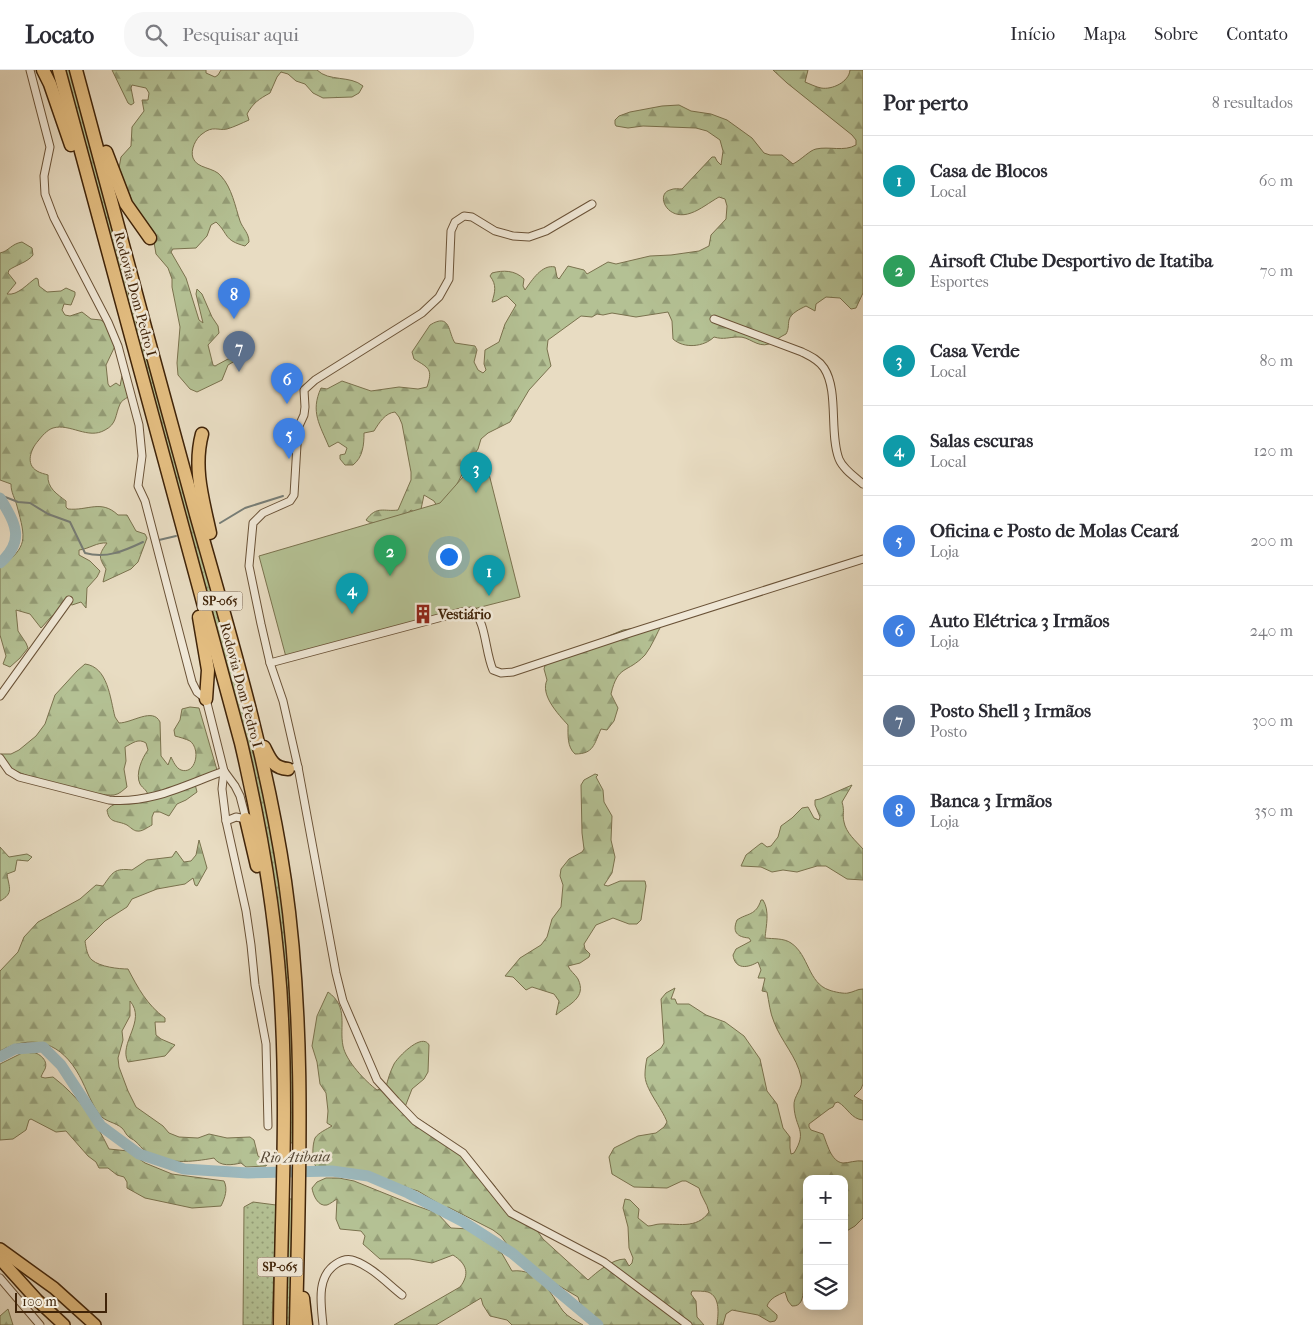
<!DOCTYPE html>
<html lang="pt">
<meta charset="utf-8">
<style>
body{margin:0;font-family:"IM FELL French Canon",serif;background:#f7f7f7;color:#2b2b33}
.controls{position:absolute;right:15px;bottom:15px;display:grid;overflow:hidden;border-radius:10px;box-shadow:0 2px 12px #0003}
.controls button{width:45px;height:45px;display:grid;place-items:center;padding:0;border:0;border-bottom:1px solid #e1e1e2;background:#fff;color:#2b2b33;font:25px sans-serif}
.scale{position:absolute;left:15px;bottom:12px;width:92px;box-sizing:border-box;padding-left:5px;border:2px solid #402409;border-top:0;font-size:14px;line-height:18px;white-space:nowrap;color:#402409;-webkit-text-stroke:4px #f0e8d7;paint-order:stroke}
.you{position:absolute;left:448px;top:486px;width:18px;height:18px;margin:-12px;border:4px solid #fff;border-radius:50%;background:#1a73e8;box-shadow:0 0 0 8px #1a73e833}
.badge{display:grid;place-items:center;width:32px;height:32px;border-radius:50%;background:#8f2418;color:#fff;font-size:16px;font-weight:700}
.pin{position:absolute;translate:-50% -41px;filter:drop-shadow(0 1px 2px #0008)}
.pin::after{content:'';position:absolute;top:26px;width:18px;height:15px;background:inherit;clip-path:polygon(0 0,100% 0,50% 100%)}
.list{margin:0;padding:0;list-style:none}
h2{display:flex;justify-content:space-between;align-items:center;height:65px;margin:0;padding:0 20px;font-size:21px}
h2 small{font-size:16px;font-weight:400;color:#7c7c81}
.list li{display:grid;grid-template-columns:32px 1fr auto;gap:15px;align-items:center;box-sizing:border-box;height:90px;padding:0 20px;border-top:1px solid #e1e1e2}
.list b{display:block;font-size:19px;white-space:nowrap}
.list p{margin:0;font-size:16px;white-space:nowrap;color:#7c7c81}
.list em{font-size:16px;font-style:normal;color:#7c7c81}
.icon{flex:none;width:28px;height:28px;fill:none;stroke:currentColor;stroke-width:2;stroke-linecap:round;stroke-linejoin:round}
.map{position:relative;flex:none;width:863px;height:1255px;overflow:hidden}
header{display:flex;align-items:center;gap:30px;box-sizing:border-box;height:70px;padding:0 25px;background:#fff;border-bottom:1px solid #e1e1e2}
header strong{font-size:24px}
nav{display:flex;gap:28px;margin-inline-start:auto;font-size:18px}
.search{width:350px;height:45px;background:#f7f7f7;display:flex;align-items:center;gap:12px;box-sizing:border-box;padding:0 18px;border-radius:20px;color:#7c7c81;font-size:19px}
main{display:flex}
aside{flex:1;background:#fff}
.map>svg:first-child{display:block}
</style>
<header>
<strong>Locato</strong>
<div class="search"><svg class="icon" aria-label="search" viewBox="0 0 24 24"><circle cx="10" cy="10" r="6"/><path d="M15 15l6 6"/></svg>Pesquisar aqui</div>
<nav><a>Início</a><a>Mapa</a><a>Sobre</a><a>Contato</a></nav>
</header>
<main>
<div class="map">
<svg width="863" height="1255" viewBox="0 0 863 1255">
<defs>
<pattern id="grass-dots" width="8" height="8" patternUnits="userSpaceOnUse" patternTransform="scale(1.25)"><rect width="8" height="8" fill="#b4c194"/><path d="M2 2h.1M6 6h.1" fill="none" stroke="#949d77" stroke-width="1.8" stroke-linecap="round"/></pattern>
<pattern id="forest-firs" width="22" height="20" patternUnits="userSpaceOnUse" patternTransform="scale(1.25)"><rect width="22" height="20" fill="#b4c194"/><path d="M5 1l3.5 6h-7zM16 11l3.5 6h-7z" fill="#949d77"/></pattern>
</defs>
<rect width="100%" height="100%" fill="#e8dcc2"/>
<filter id="stains"><feTurbulence type="fractalNoise" baseFrequency=".004" numOctaves="4"/><feColorMatrix values="0 0 0 0 .2 0 0 0 0 .09 0 0 0 0 .02 0 0 0 .5 -.17"/></filter>
<radialGradient id="worn" r=".72"><stop offset=".6" stop-color="#630" stop-opacity="0"/><stop offset="1" stop-color="#630" stop-opacity=".3"/></radialGradient>
<g fill="url(#grass-dots)" stroke="#7a724e">
<polygon points="62,0 71,0 259,695 282,824 290,897 295,1072 287,1074 273,822"/>
<polygon points="287,1129 293,1129 291,1255 284,1255"/>
<polygon points="253,1132 276,1135 272,1255 243,1255 244,1137"/>
</g>
<g fill="url(#forest-firs)" stroke="#7a724e">
<path d="M112,0H206V3L215,7L218,5L221,0H317C329,12 350,5 363,16L359,23L352,27L323,28L313,23L305,14L296,11L288,4L281,2L277,7L270,23C259,29 253,33 247,44L249,50C242,53 234,57 227,59C218,61 213,55 202,64C196,68 190,80 193,88C197,99 214,97 221,106C232,118 235,136 240,151C243,159 249,163 249,172L245,176C223,170 229,164 216,152L211,155L207,166L196,178L173,179L171,182L186,208L199,250L203,253L196,224L197,219L202,224L212,247L218,256L219,263L208,275L213,295L215,296L228,289L245,285L228,295L222,310L197,322L190,319L178,305L177,293L180,257L172,217V209L168,198L156,184L154,172L134,143L130,125L124,115L119,98L121,87L131,76L132,57L144,41L142,30H148L149,23L146,18L132,15L131,18L134,33L131,35L128,33Z"/>
<path d="M773,0H808L805,12C810,14 816,17 821,18C832,20 849,12 850,0H863V223L856,238L851,239L840,228L826,227L816,234L815,241L806,236C800,239 791,243 789,250C788,255 789,259 786,264C781,266 774,272 769,274C757,278 749,266 738,267C729,267 724,270 714,267C704,277 684,279 673,269L672,251L668,242L636,247L612,243L603,245L597,244L592,247L581,246L548,270L547,279L551,296L529,320L510,352L488,363L481,369L478,379L467,395L457,414V425L438,438L434,431L424,425L420,444H418L411,440L394,455L369,452L366,450C377,435 384,442 398,440L411,410V402L402,354L399,347L395,342C385,343 379,353 374,361L364,363C364,375 363,387 353,395H345L340,389V385L345,384L347,378L338,372L329,377C320,355 310,342 321,318L327,319L342,311L371,321L399,317L418,319L427,317C433,299 429,298 414,289L412,282L430,255C451,242 448,263 455,273L475,276L477,280L474,292L478,300L483,303L486,300L484,294L485,280L499,272L505,254L516,235L507,226C502,226 497,232 492,232C495,222 497,215 490,206L492,203C503,200 515,200 524,209L523,216L525,220C532,210 542,194 555,197L557,207L559,209L568,196L584,200L587,204L608,192L616,194L650,186L671,185L699,181L709,176L711,165L726,149L727,136L725,129L719,127C710,132 700,140 691,143C667,152 655,124 670,120C674,118 679,119 682,119L712,87H715L717,91L721,95L723,81L720,70L707,61L696,58L643,56L628,58L616,56L615,54V50L619,46L630,42L662,36L679,35L691,41L711,44L727,50L752,68L764,83L770,85H782L793,94C801,90 810,80 816,79C829,76 844,82 856,75V70L852,65L787,13Z"/>
<path d="M22,172L32,178L33,185C28,192 16,195 9,200L8,203L16,213L7,224C18,226 28,213 36,208L38,209L39,216L47,222L61,221L66,218L75,222V225L71,235L64,234L62,240L65,245L70,246L82,242L91,249L101,250L110,257L115,276L106,295L108,314L110,317L116,313L120,316L122,306L128,327C125,329 121,331 120,334C115,345 117,354 105,360C88,370 70,353 53,358C47,360 42,366 38,371C31,379 25,394 37,401C40,403 45,404 48,405C47,418 57,424 66,431V437L68,439C88,441 101,429 118,445H127L136,461L145,464L147,468L138,492L131,499L103,512L106,499C98,487 99,484 107,473C97,472 89,479 79,480V485L90,491L100,501L97,507L87,518L86,538L81,532L72,535L68,533L51,547L41,558L30,544L16,540L18,561L26,573L28,578L20,588L10,597L3,594L6,586L0,565V498C28,476 26,470 17,436C15,428 11,423 11,414L0,410V183C9,181 11,174 22,172Z"/>
<path d="M662,554C657,563 652,576 645,585C627,604 618,594 611,624L618,638L614,651L607,660L601,659C594,674 594,684 575,684C567,677 568,665 568,655C558,644 540,625 547,610L544,599L546,592L623,560Z"/>
<path d="M85,594C108,597 110,628 115,647L119,653C132,653 153,637 160,652L161,686L168,695L171,687C173,691 176,698 181,700C196,705 201,679 190,671C186,669 179,667 175,666L174,660L180,650L182,639L190,637L199,638L217,700L195,714L197,722L186,730L177,734L169,746L160,742H154L152,747V755C148,757 142,762 137,761C134,761 130,757 127,755C117,750 109,754 107,740C118,726 137,740 148,727C148,720 143,719 140,714C135,704 142,688 148,680L146,673C138,668 133,673 125,677L126,691L124,699L127,717C123,720 120,724 114,725C99,727 21,707 9,697C5,694 3,690 1,684H11L19,680L36,666L45,654L55,625L77,601Z"/>
<path d="M595,704L598,705L596,707L603,720L604,732L612,746L611,770L615,787L612,803L604,815L608,816L620,811H645L646,816L641,850L637,854H629L613,848L596,855L584,874L585,879L590,884L589,887L580,893L568,896C570,901 575,904 578,909C587,928 569,934 556,945L559,931L554,924L532,917L526,920L513,907L505,906L520,888L541,875L547,867L552,849L561,837L563,815L560,806L561,799L569,789L582,782L584,779L582,763L581,715L584,710Z"/>
<path d="M852,715L842,732C845,742 842,744 844,752C846,763 856,771 863,779V810L847,809L826,796H817L797,802L783,800L772,802L761,797L741,796L746,785L760,774L762,773L767,777L771,776L778,767L781,756L792,748L802,738L808,737L814,748L819,750L820,747L815,735V730L820,729Z"/>
<path d="M199,770L207,798L197,816L195,815L193,808L185,814L157,819L132,829L127,837L105,851L85,871C86,877 87,886 92,890C100,897 119,899 128,899C138,918 147,935 165,948V952H155L156,965L161,969L175,975L165,986L128,992C118,973 147,951 130,931V946L122,961L123,970L118,988L119,997L128,1021L136,1037L163,1056L169,1063L179,1067L198,1068L209,1064L227,1068L250,1067L254,1070L258,1086L268,1093L266,1096L246,1097L241,1093C232,1095 220,1097 214,1088C193,1092 165,1095 146,1082C142,1079 139,1074 135,1071C133,1069 131,1069 129,1067C126,1065 125,1061 122,1058C115,1052 105,1052 99,1044C89,1030 85,1014 76,1000C57,970 30,965 0,981V901L18,882L24,867L38,852L80,829L96,815L103,816C113,802 114,798 132,800L147,790L172,787L176,781L184,792L191,791L196,785Z"/>
<path d="M0,777L9,787L27,784L32,787L28,791L17,790L15,801L7,804C9,818 14,823 0,831Z"/>
<path d="M761,830H763C770,841 766,856 765,868C773,869 784,868 791,873C809,885 808,913 829,920C834,922 845,924 848,923C854,922 857,919 863,919V1014L861,1019L854,1026L863,1031V1050C851,1049 848,1038 838,1032L835,1033L833,1037L829,1039L809,1054V1057L811,1060L823,1064C827,1073 831,1092 843,1093C849,1093 856,1090 863,1091V1148L855,1156L845,1162L844,1176V1109H807V1193C798,1204 811,1237 792,1236L788,1231L785,1222C778,1225 770,1228 767,1236L777,1245V1248L775,1251L770,1252L758,1245L732,1240L726,1244L723,1255H717C718,1245 721,1227 708,1222C704,1221 697,1221 692,1221L691,1224L696,1231L697,1247L704,1255H600L580,1233L578,1227L534,1201L512,1181L501,1166L493,1160L448,1137L446,1138L418,1121L401,1116L380,1111L358,1101L316,1097C312,1090 312,1076 315,1068C318,1063 327,1059 332,1056L327,1053L328,1041L326,1023L320,1014L317,992L312,976L317,946L328,922C349,937 339,956 343,976C346,991 365,1011 377,1020L386,1017C388,1009 390,1002 394,994C398,987 422,962 429,975L428,1002L424,1009L412,1019L405,1037L408,1042L443,1065L474,1093L494,1115L509,1139L531,1152L543,1169L588,1210C597,1202 612,1189 625,1189L629,1196L632,1193L633,1188L629,1178L628,1157L623,1138L625,1129L630,1130L639,1139L638,1148L648,1156C652,1156 656,1154 660,1154C676,1153 697,1160 709,1142C707,1133 701,1127 699,1118L686,1111H682L667,1118L634,1117L612,1104L609,1087L614,1078L638,1066L656,1063L664,1057L667,1052C662,1038 644,1018 645,1004C645,999 646,993 647,988L661,978L664,973L661,929L666,923L675,918L671,929H675L677,934H689L706,945L725,952L744,966L760,989L767,1021L777,1034L783,1058L790,1067V1078L791,1084L794,1083C808,1060 795,1059 794,1036C793,1026 804,1018 801,1007C797,987 781,971 774,952C770,943 769,932 767,922L762,921L765,908H758L761,900L758,892C748,898 735,900 733,885L736,879L751,871L749,868C737,867 732,862 737,850C747,843 756,846 761,830Z"/>
<path d="M29,981C37,982 49,989 45,999C44,1001 42,1004 41,1007L45,1008L53,1007C79,1027 95,1050 109,1079L128,1081L145,1093L172,1104L224,1111C228,1119 225,1128 221,1136L192,1138L145,1128L127,1118V1112L124,1107L117,1105L108,1098H99L96,1092L88,1086L66,1061L56,1062L31,1049L29,1050L26,1060L13,1069L0,1070V994L22,983Z"/>
<path d="M326,1108H339L354,1111L411,1134L437,1143L451,1158L470,1159V1160L497,1175L512,1201C539,1198 550,1223 563,1241C568,1247 576,1251 583,1255H512L507,1250L490,1246L483,1235L481,1228L436,1255H394L460,1217C470,1204 467,1194 453,1185L432,1193L410,1189H380L363,1174L365,1166L361,1161L340,1159L336,1149L337,1129C335,1130 330,1134 327,1135C318,1137 313,1125 312,1118L317,1112Z"/>
<polygon points="8,1239 13,1255 0,1255 0,1246"/>
</g>
<polygon fill="#b4c194" stroke="#7a724e" points="488,400 520,527 286,587 259,486 440,433 463,407"/>
<g fill="none" stroke-linecap="round" stroke-linejoin="round">
<g stroke="#777d76" stroke-width="2">
<path d="M0,425L18,432L30,433L48,444L70,452L85,483C106,489 124,481 143,472"/>
<polyline points="220,453 245,438 283,426"/>
<polyline points="159,470 176,466"/>
</g>
<g stroke="#9cb9be" stroke-width="11">
<path d="M0,428C15,453 26,470 0,493"/>
<polyline points="0,987 15,979 43,977 61,995 101,1056 139,1084 184,1099 248,1103 332,1101 368,1106 408,1123 462,1151 512,1183 598,1255"/>
</g>
<defs>
<g id="minor">
<polyline points="30,0 50,77 44,106 45,124 54,148 108,252 118,276 139,355 142,386 138,416 145,431 192,612 197,622 206,629 224,701 235,716 240,726 246,749"/>
<path d="M714,249L802,282C810,286 819,290 824,298C839,321 829,363 839,389C843,399 855,407 863,414"/>
<path d="M270,593L461,542L473,541C486,551 485,582 493,600L501,603L513,602L630,563L863,489"/>
<polyline points="0,626 69,530"/>
<path d="M0,688L9,701L19,707L109,730C151,734 185,715 224,701"/>
<polyline points="295,697 298,697 336,903 343,931 377,1010 396,1031 415,1051 463,1083 511,1143 604,1192 688,1255"/>
<polyline points="298,697 283,631 270,593 261,554 249,496 253,453 263,443 290,431 294,425 298,358 304,345 305,337 304,320 315,310 422,243 439,227 449,209 451,161 455,152 464,146 472,147 495,161 513,166 529,167 546,161 592,134"/>
<polyline points="224,701 222,719 226,751 246,841 251,875 255,915 266,974 268,1056"/>
<polyline points="226,751 236,747 246,749"/>
<polyline points="0,1208 40,1255"/>
<path d="M323,1255C321,1234 316,1207 336,1194C342,1190 348,1188 355,1191C372,1197 388,1214 402,1225"/>
</g>
<g id="trunk">
<polyline points="0,1179 54,1218 95,1255"/>
<polyline points="0,1189 37,1230 64,1255"/>
</g>
<g id="motorway">
<polyline points="43,0 50,14 71,75"/>
<path d="M59,0L241,673C262,763 278,856 282,949C287,1051 281,1153 280,1255"/>
<path d="M76,0C116,149 156,299 197,448C231,568 267,688 285,811C306,958 299,1107 296,1255"/>
<polyline points="106,82 126,134 150,168"/>
<path d="M202,364C193,398 203,430 210,463"/>
<polyline points="199,547 208,600 206,629"/>
<path d="M264,677C270,689 273,698 288,699"/>
<polyline points="246,749 257,796"/>
<polyline points="303,1228 306,1255"/>
</g>
</defs>
<use href="#minor" stroke="#6a5237" stroke-width="9"/>
<use href="#trunk" stroke="#402409" stroke-width="14"/>
<use href="#motorway" stroke="#402409" stroke-width="15"/>
<use href="#minor" stroke="#f0e8d7" stroke-width="7"/>
<use href="#trunk" stroke="#e4be81" stroke-width="11"/>
<use href="#motorway" stroke="#e4be81" stroke-width="12"/>
</g>
<defs>
<symbol id="building-bare" viewBox="-9 -9 18 18"><path d="M-4-6H4V6H1V3H-1V6H-4ZM-2.5-4.3h1.7v1.8h-1.7ZM.8-4.3h1.7v1.8H.8ZM-2.5-1h1.7V.8h-1.7ZM.8-1h1.7V.8H.8Z" fill="#8f2418" stroke="#f0e8d7" stroke-width="2.5" paint-order="stroke"/></symbol>
</defs>
<g fill-rule="evenodd">
<use href="#building-bare" x="409" y="530" width="28" height="28"/>
</g>
<g text-anchor="middle" dominant-baseline="central" stroke-width="5" stroke-linejoin="round" paint-order="stroke">
<g fill="#f0e8d7" stroke="#755f47" stroke-width="1">
<rect x="197.5" y="521.5" width="45" height="19" rx="4"/>
<rect x="257.5" y="1187.5" width="45" height="19" rx="4"/>
</g>
<g font-size="12" font-weight="bold" fill="#402409">
<text x="220" y="531">SP-065</text>
<text x="280" y="1197">SP-065</text>
</g>
<g font-size="14" fill="#402409" stroke="#f0e8d7">
<text transform="translate(135 224) rotate(75)">Rodovia Dom Pedro I</text>
<text transform="translate(241 615) rotate(75)">Rodovia Dom Pedro I</text>
</g>
<g font-size="14" font-weight="bold" fill="#402409" stroke="#f0e8d7" text-anchor="start">
<text x="438" y="544">Vestiário</text>
</g>
<g font-size="15" font-style="italic" fill="#574936" stroke="#f0e8d7">
<text transform="translate(295 1087) rotate(-1)">Rio Atibaia</text>
</g>
</g>
<rect width="100%" height="100%" filter="url(#stains)"/>
<rect width="100%" height="100%" fill="url(#worn)"/>
</svg>
<div class="controls">
<button>+</button>
<button>−</button>
<button><svg class="icon" aria-label="layers" viewBox="0 0 24 24"><path d="M12 4l9 5-9 5-9-5zM3 14l9 5 9-5"/></svg></button>
</div>
<div class="scale">100 m</div>
<div class="you"></div>
<div class="pin badge" style="left:489px;top:526px;background:#0f9aa8">1</div>
<div class="pin badge" style="left:390px;top:506px;background:#2e9e5b">2</div>
<div class="pin badge" style="left:476px;top:423px;background:#0f9aa8">3</div>
<div class="pin badge" style="left:352px;top:544px;background:#0f9aa8">4</div>
<div class="pin badge" style="left:289px;top:389px;background:#3f7fe0">5</div>
<div class="pin badge" style="left:287px;top:334px;background:#3f7fe0">6</div>
<div class="pin badge" style="left:239px;top:302px;background:#5c6f8a">7</div>
<div class="pin badge" style="left:234px;top:249px;background:#3f7fe0">8</div>
</div>
<aside>
<h2>Por perto<small>8 resultados</small></h2>
<ul class="list">
<li><span class="badge" style="background:#0f9aa8">1</span><div><b>Casa de Blocos</b><p>Local</p></div><em>60 m</em></li>
<li><span class="badge" style="background:#2e9e5b">2</span><div><b>Airsoft Clube Desportivo de Itatiba</b><p>Esportes</p></div><em>70 m</em></li>
<li><span class="badge" style="background:#0f9aa8">3</span><div><b>Casa Verde</b><p>Local</p></div><em>80 m</em></li>
<li><span class="badge" style="background:#0f9aa8">4</span><div><b>Salas escuras</b><p>Local</p></div><em>120 m</em></li>
<li><span class="badge" style="background:#3f7fe0">5</span><div><b>Oficina e Posto de Molas Ceará</b><p>Loja</p></div><em>200 m</em></li>
<li><span class="badge" style="background:#3f7fe0">6</span><div><b>Auto Elétrica 3 Irmãos</b><p>Loja</p></div><em>240 m</em></li>
<li><span class="badge" style="background:#5c6f8a">7</span><div><b>Posto Shell 3 Irmãos</b><p>Posto</p></div><em>300 m</em></li>
<li><span class="badge" style="background:#3f7fe0">8</span><div><b>Banca 3 Irmãos</b><p>Loja</p></div><em>350 m</em></li>
</ul>
</aside>
</main>
